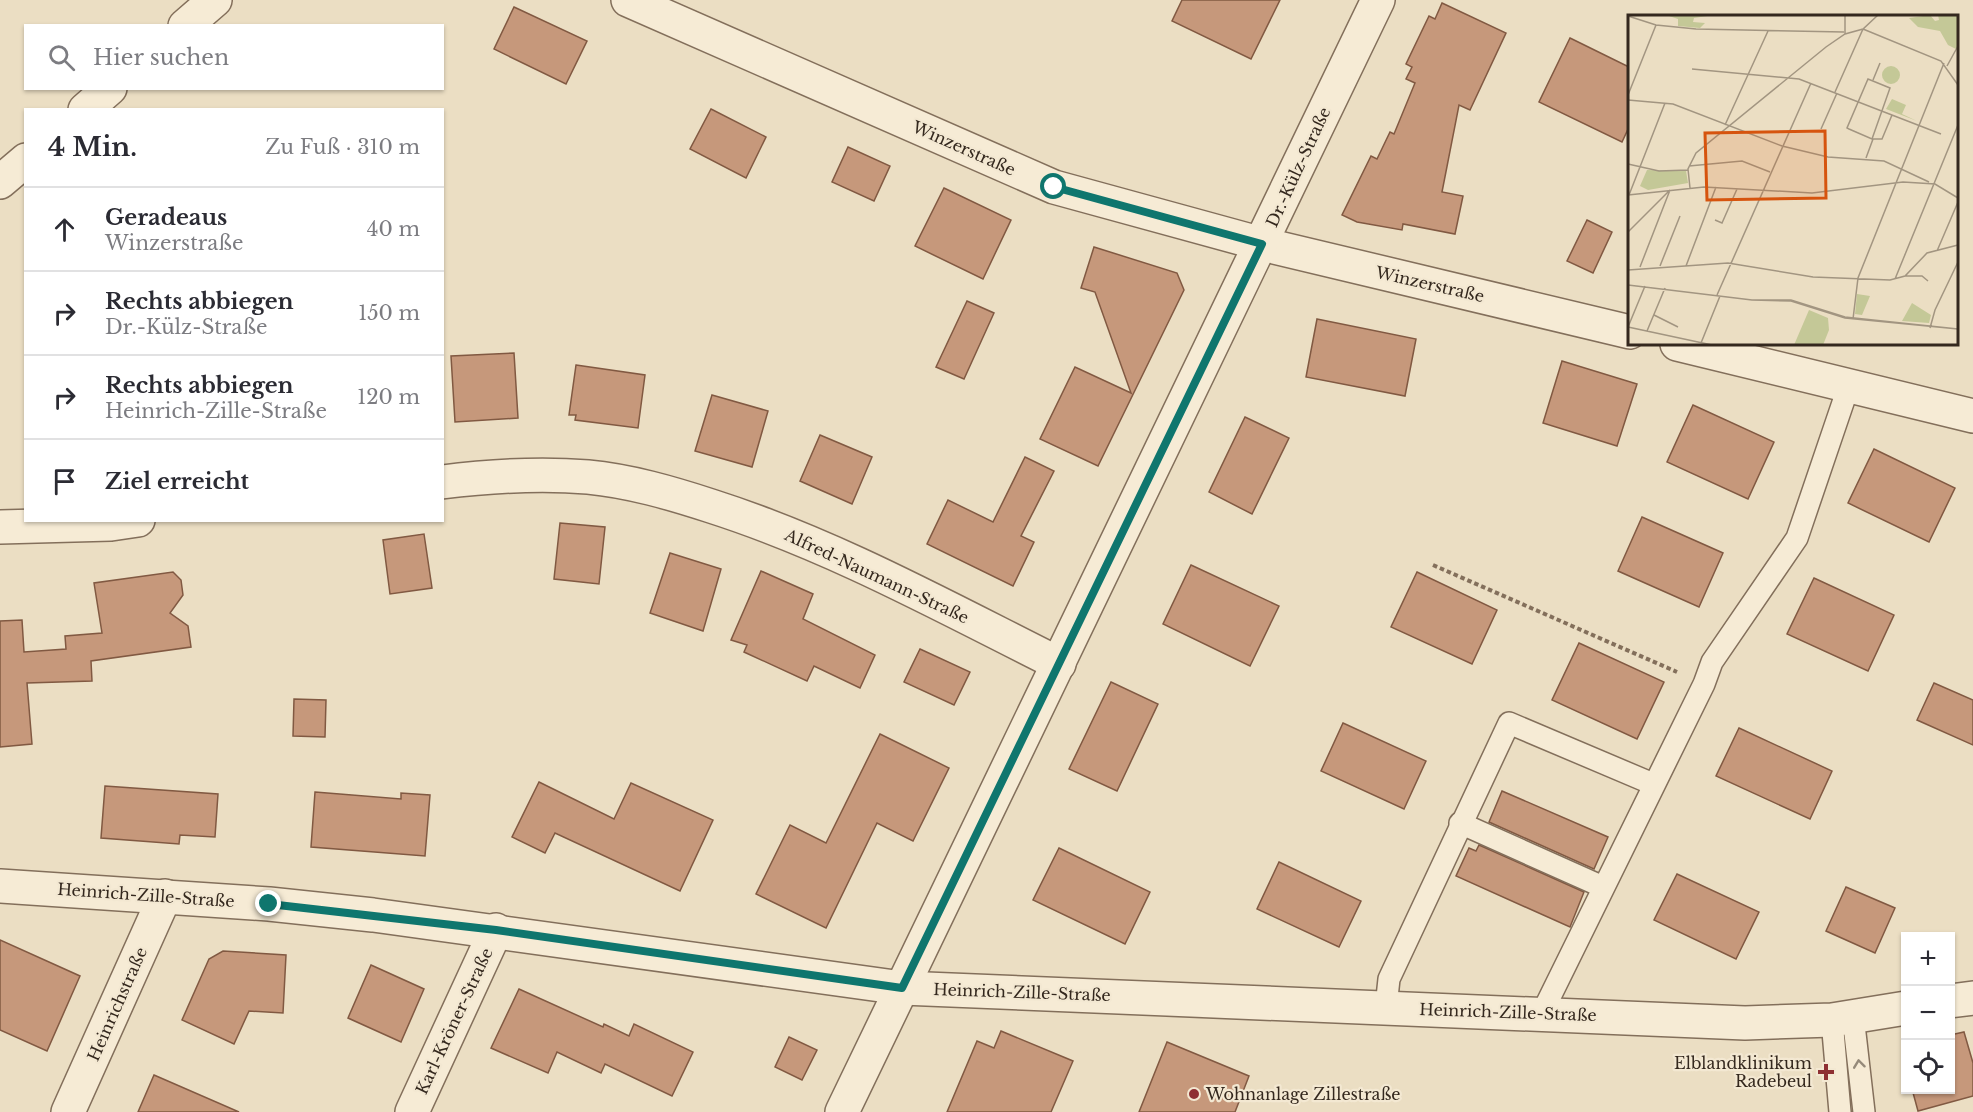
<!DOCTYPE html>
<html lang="de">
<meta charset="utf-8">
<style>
body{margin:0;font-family:"Libre Baskerville",serif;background:#f2f2f3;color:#2b2b33}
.controls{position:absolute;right:18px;bottom:18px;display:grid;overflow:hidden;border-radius:0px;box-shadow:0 2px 4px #0004}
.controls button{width:54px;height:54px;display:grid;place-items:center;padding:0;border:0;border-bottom:2px solid #e1e1e2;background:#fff;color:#2b2b33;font:30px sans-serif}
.stop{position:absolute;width:18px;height:18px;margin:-14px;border:4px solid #0f766e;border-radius:50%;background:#fff}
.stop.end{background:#0f766e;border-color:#fff;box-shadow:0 2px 6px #0008}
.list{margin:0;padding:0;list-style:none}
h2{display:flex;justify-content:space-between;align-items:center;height:78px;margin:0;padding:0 24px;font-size:26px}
h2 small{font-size:20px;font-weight:400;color:#7c7c81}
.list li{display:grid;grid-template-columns:39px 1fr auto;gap:18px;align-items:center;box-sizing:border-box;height:84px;padding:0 24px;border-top:2px solid #e1e1e2}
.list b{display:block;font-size:22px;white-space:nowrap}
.list p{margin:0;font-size:20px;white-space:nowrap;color:#7c7c81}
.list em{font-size:20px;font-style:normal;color:#7c7c81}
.icon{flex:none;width:33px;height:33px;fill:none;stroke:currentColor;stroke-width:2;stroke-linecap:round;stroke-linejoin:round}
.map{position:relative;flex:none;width:1973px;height:1112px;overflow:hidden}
.search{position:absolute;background:#fff;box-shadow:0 2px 4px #0004;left:24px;top:24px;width:420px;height:66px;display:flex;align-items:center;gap:15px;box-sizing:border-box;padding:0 21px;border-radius:0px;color:#7c7c81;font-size:22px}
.panel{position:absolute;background:#fff;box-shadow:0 2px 4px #0004;left:24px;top:108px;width:420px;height:414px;border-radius:0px}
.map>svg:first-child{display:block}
</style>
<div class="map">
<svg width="1973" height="1112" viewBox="0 0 1973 1112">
<rect width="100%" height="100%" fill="#ebdec3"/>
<g fill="#c6987b" stroke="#815942" stroke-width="1.5">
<polygon points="1182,0 1280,0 1251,59 1172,21"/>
<polygon points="1442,3 1506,33 1470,110 1459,105 1442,192 1463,196 1455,234 1403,224 1402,230 1357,222 1342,215 1371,156 1377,159 1390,132 1394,134 1415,83 1406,79 1412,67 1406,64 1429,16 1435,19"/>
<polygon points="514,7 587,41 566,84 494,49"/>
<polygon points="1570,38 1629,67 1629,127 1622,142 1539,102"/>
<polygon points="711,109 766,137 746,178 690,149"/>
<polygon points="848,147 890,166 874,201 832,182"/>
<polygon points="944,188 1011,220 983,279 915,246"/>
<polygon points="1587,220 1612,232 1593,273 1567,261"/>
<polygon points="1094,247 1177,273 1184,290 1098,466 1040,439 1075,367 1131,393 1095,292 1081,288"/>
<polygon points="967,301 994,313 964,379 936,367"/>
<polygon points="1317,319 1416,339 1405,396 1306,377"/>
<polygon points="514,353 518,418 455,422 451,356"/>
<polygon points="1562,361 1637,384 1617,446 1543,423"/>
<polygon points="576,365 645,375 638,428 575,420 576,415 569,415"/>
<polygon points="712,395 768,411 752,467 695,451"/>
<polygon points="1693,405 1774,442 1748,499 1667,462"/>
<polygon points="1245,417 1289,438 1252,514 1209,492"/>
<polygon points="820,435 872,457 852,504 800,481"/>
<polygon points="1874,449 1955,488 1929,542 1848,503"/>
<polygon points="1025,457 1054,471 1021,536 1034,542 1013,586 927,544 948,500 993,522"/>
<polygon points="1642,517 1723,553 1699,607 1618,571"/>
<polygon points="560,523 605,527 599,584 554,579"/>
<polygon points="424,534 432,588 390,594 383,540"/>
<polygon points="670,553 721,569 703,631 650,613"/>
<polygon points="1191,565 1279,606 1250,666 1163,624"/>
<polygon points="761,571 813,594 803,619 875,655 860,688 814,666 807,681 744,652 747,645 731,640"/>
<polygon points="173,572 181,580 183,595 170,613 188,626 191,647 91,661 92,681 27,683 32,744 0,747 0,621 22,620 24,652 66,649 65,636 102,633 94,583"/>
<polygon points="1417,572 1497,610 1472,664 1391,627"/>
<polygon points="1814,578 1894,615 1868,671 1787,634"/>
<polygon points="1579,643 1664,682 1637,739 1552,700"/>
<polygon points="920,649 970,672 954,705 904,682"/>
<polygon points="1111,682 1158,704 1117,791 1069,769"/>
<polygon points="1934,683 1973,700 1973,745 1917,720"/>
<polygon points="294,699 326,700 325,737 293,736"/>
<polygon points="1343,723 1426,761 1404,809 1321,771"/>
<polygon points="1739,728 1832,771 1810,819 1716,776"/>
<polygon points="880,734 949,768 913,841 877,823 826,928 756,894 790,825 826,843"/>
<polygon points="539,782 614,819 631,783 713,820 680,891 555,833 545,853 512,837"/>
<polygon points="105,786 218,794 215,837 180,835 179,844 101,838"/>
<polygon points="1502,791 1608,837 1594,869 1489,822"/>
<polygon points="315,792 401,799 401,793 430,795 425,856 311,847"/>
<polygon points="1479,845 1584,892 1570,927 1456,876 1469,848 1476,851"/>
<polygon points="1059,848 1150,892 1125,944 1033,900"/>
<polygon points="1279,862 1361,901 1339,947 1257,909"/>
<polygon points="1677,874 1759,912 1736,959 1654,920"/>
<polygon points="1846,887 1895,908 1875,953 1826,931"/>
<polygon points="0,940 80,976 47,1051 0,1030"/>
<polygon points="223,951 286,955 283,1013 249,1011 234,1044 182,1020 209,959"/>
<polygon points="371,965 424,989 401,1042 348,1018"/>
<polygon points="519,989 603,1027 604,1024 629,1036 634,1024 693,1052 672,1096 605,1064 601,1073 557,1052 548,1073 491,1048"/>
<polygon points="1001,1031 1073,1061 1051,1112 947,1112 977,1041 994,1048"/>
<polygon points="1964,1032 1973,1063 1973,1096 1918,1111 1912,1089 1950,1089 1950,1035"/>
<polygon points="789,1037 817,1050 802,1080 775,1067"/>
<polygon points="1167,1042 1249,1076 1235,1112 1139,1112"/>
<polygon points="154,1075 239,1112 138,1112"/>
</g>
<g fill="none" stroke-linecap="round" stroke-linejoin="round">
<defs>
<g id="lane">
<polyline points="1460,823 1603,887"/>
<polyline points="1386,1007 1389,979 1509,723 1653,784"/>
<polyline points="1542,1013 1704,684 1712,662 1797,538 1849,385"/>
<polyline points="1853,1016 1864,1112"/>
<polyline points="1832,1020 1840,1112"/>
</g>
<g id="street">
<polyline points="628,0 1054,187 1262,244 1630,332"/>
<polyline points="185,26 215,0"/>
<polyline points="85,110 110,88"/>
<polyline points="0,182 26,160"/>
<polyline points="1677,344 1973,416"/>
<path d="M442,482C490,476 539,473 588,477C630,481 671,493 711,506C833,545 945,607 1059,664"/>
<polyline points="0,527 111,524 138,520"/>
<polyline points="0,886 269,904 373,915 902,988 1745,1023 1832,1020 1906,1008"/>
<polyline points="1950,1001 1973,998"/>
<polyline points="68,1112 165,896"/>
<polyline points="412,1112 496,930"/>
<polyline points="842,1112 1378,0"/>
</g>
</defs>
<use href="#lane" stroke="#836f5b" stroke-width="24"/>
<use href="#street" stroke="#836f5b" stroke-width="36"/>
<polyline stroke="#836f5b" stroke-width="4" stroke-dasharray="4.5 3" stroke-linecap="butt" points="1433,565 1677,672"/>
<use href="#lane" stroke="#f6ebd5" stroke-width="21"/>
<use href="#street" stroke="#f6ebd5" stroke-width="33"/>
</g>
<defs><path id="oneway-chevron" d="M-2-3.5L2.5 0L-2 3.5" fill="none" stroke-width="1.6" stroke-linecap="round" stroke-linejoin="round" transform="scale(1.5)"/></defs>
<use stroke="#958a7a" href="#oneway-chevron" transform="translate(1859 1064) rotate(-97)"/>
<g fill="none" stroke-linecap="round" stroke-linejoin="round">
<polyline stroke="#0f766e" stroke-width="8" points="269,904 496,930 902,988 1262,244 1054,187"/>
</g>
<g fill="#8e2f32" stroke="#f3e8d2" stroke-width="2">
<path d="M1823 1063h6v6h6v6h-6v6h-6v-6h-6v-6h6z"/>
<circle cx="1194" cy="1094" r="6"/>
</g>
<g text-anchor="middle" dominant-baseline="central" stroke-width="4.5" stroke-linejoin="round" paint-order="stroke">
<g font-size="16" fill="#34281e" stroke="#f3e8d2">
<text transform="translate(964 148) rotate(24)">Winzerstraße</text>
<text transform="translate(1298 167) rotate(-65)">Dr.-Külz-Straße</text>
<text transform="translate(1430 284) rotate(13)">Winzerstraße</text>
<text transform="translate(877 576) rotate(25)">Alfred-Naumann-Straße</text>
<text transform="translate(146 895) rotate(4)">Heinrich-Zille-Straße</text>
<text transform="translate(1022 992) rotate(2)">Heinrich-Zille-Straße</text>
<text transform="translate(117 1004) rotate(-66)">Heinrichstraße</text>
<text transform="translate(1508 1012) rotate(2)">Heinrich-Zille-Straße</text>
<text transform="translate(454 1021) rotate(-65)">Karl-Kröner-Straße</text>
</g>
<g font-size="16" fill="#34281e" stroke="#f3e8d2" text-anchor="end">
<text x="1812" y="1063">Elblandklinikum<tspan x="1812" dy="18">Radebeul</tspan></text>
<text x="1206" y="1094" text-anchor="start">Wohnanlage Zillestraße</text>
</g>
</g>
<g transform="translate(1628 15)">
<rect width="330" height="330" fill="#ebdec3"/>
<path d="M38,0H86L66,3L65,7L77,8L72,13L50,11V4ZM302,0L307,6L311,5L310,0H329L330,35L320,30L312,16L290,12L281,3ZM254 60a9 9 0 1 1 18 0a9 9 0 1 1-18 0ZM264,84L278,90L274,99L289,106L258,94ZM19,155L58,156L60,168L20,175L12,171ZM229,279L242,281L234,300L227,299ZM284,288L303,300L301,308L274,306ZM181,295L200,303L201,315L195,330H166Z" fill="#c4c897"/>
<path fill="none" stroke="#a29581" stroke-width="1.5" d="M217,0V19M0,1L28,10L68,14L216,17M235,14L313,46L330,70M319,51L330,31M64,54L171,64L313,119M245,65L252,48M207,77L235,14M0,80L28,10M0,85L45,89L154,131L200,142L256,146L301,167M97,110L140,16M193,114L209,78M244,124L262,73L240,64L219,113L221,114L244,124H254L264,100M238,143L245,124M0,149L31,156L60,155M61,151L114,146L142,157M62,173L60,154L68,138L198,32L217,19L235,14L250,0M0,180L76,172L184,178L275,167L307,169L330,183M1,180L37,88M87,205L94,208L109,174M0,217L42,175M309,236L330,187M32,251L52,201M58,251L88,172M12,252L42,175M0,255L100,248L185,262L262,265L277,261L299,238L330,230M277,261H294L300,266M267,264L330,110M0,270L124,285L163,286L217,303L330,314M0,270L124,285H163L217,302L330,314M89,280L183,68M26,300L50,312M225,304L230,263L316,48M0,312L84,330M0,312L17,271M302,313L307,295L330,247M19,316L37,273M73,328L92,281"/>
<path fill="#d6540e" fill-opacity="0.15" stroke="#d6540e" stroke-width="3" d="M197,116L198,183L79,185L77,118Z"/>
<rect width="330" height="330" fill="none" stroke="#34281e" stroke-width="3"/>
</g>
</svg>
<div class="controls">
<button>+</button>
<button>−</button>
<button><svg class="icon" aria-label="locate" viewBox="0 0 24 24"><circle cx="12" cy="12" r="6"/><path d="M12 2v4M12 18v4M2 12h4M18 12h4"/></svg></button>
</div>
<div class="stop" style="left:1054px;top:187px"></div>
<div class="stop end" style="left:269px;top:904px"></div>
<div class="search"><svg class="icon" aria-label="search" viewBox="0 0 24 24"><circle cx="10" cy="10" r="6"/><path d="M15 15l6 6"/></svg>Hier suchen</div>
<section class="panel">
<h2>4 Min.<small>Zu Fuß · 310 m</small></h2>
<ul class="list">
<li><svg class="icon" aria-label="ahead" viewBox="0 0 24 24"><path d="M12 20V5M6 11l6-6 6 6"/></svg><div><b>Geradeaus</b><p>Winzerstraße</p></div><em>40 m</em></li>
<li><svg class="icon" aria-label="right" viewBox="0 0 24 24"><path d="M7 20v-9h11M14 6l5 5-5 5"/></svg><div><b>Rechts abbiegen</b><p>Dr.-Külz-Straße</p></div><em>150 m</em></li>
<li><svg class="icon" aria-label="right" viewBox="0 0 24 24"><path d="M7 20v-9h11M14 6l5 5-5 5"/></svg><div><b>Rechts abbiegen</b><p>Heinrich-Zille-Straße</p></div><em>120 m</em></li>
<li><svg class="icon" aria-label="arrive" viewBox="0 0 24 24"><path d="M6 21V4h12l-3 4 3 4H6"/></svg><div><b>Ziel erreicht</b></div></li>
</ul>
</section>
</div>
